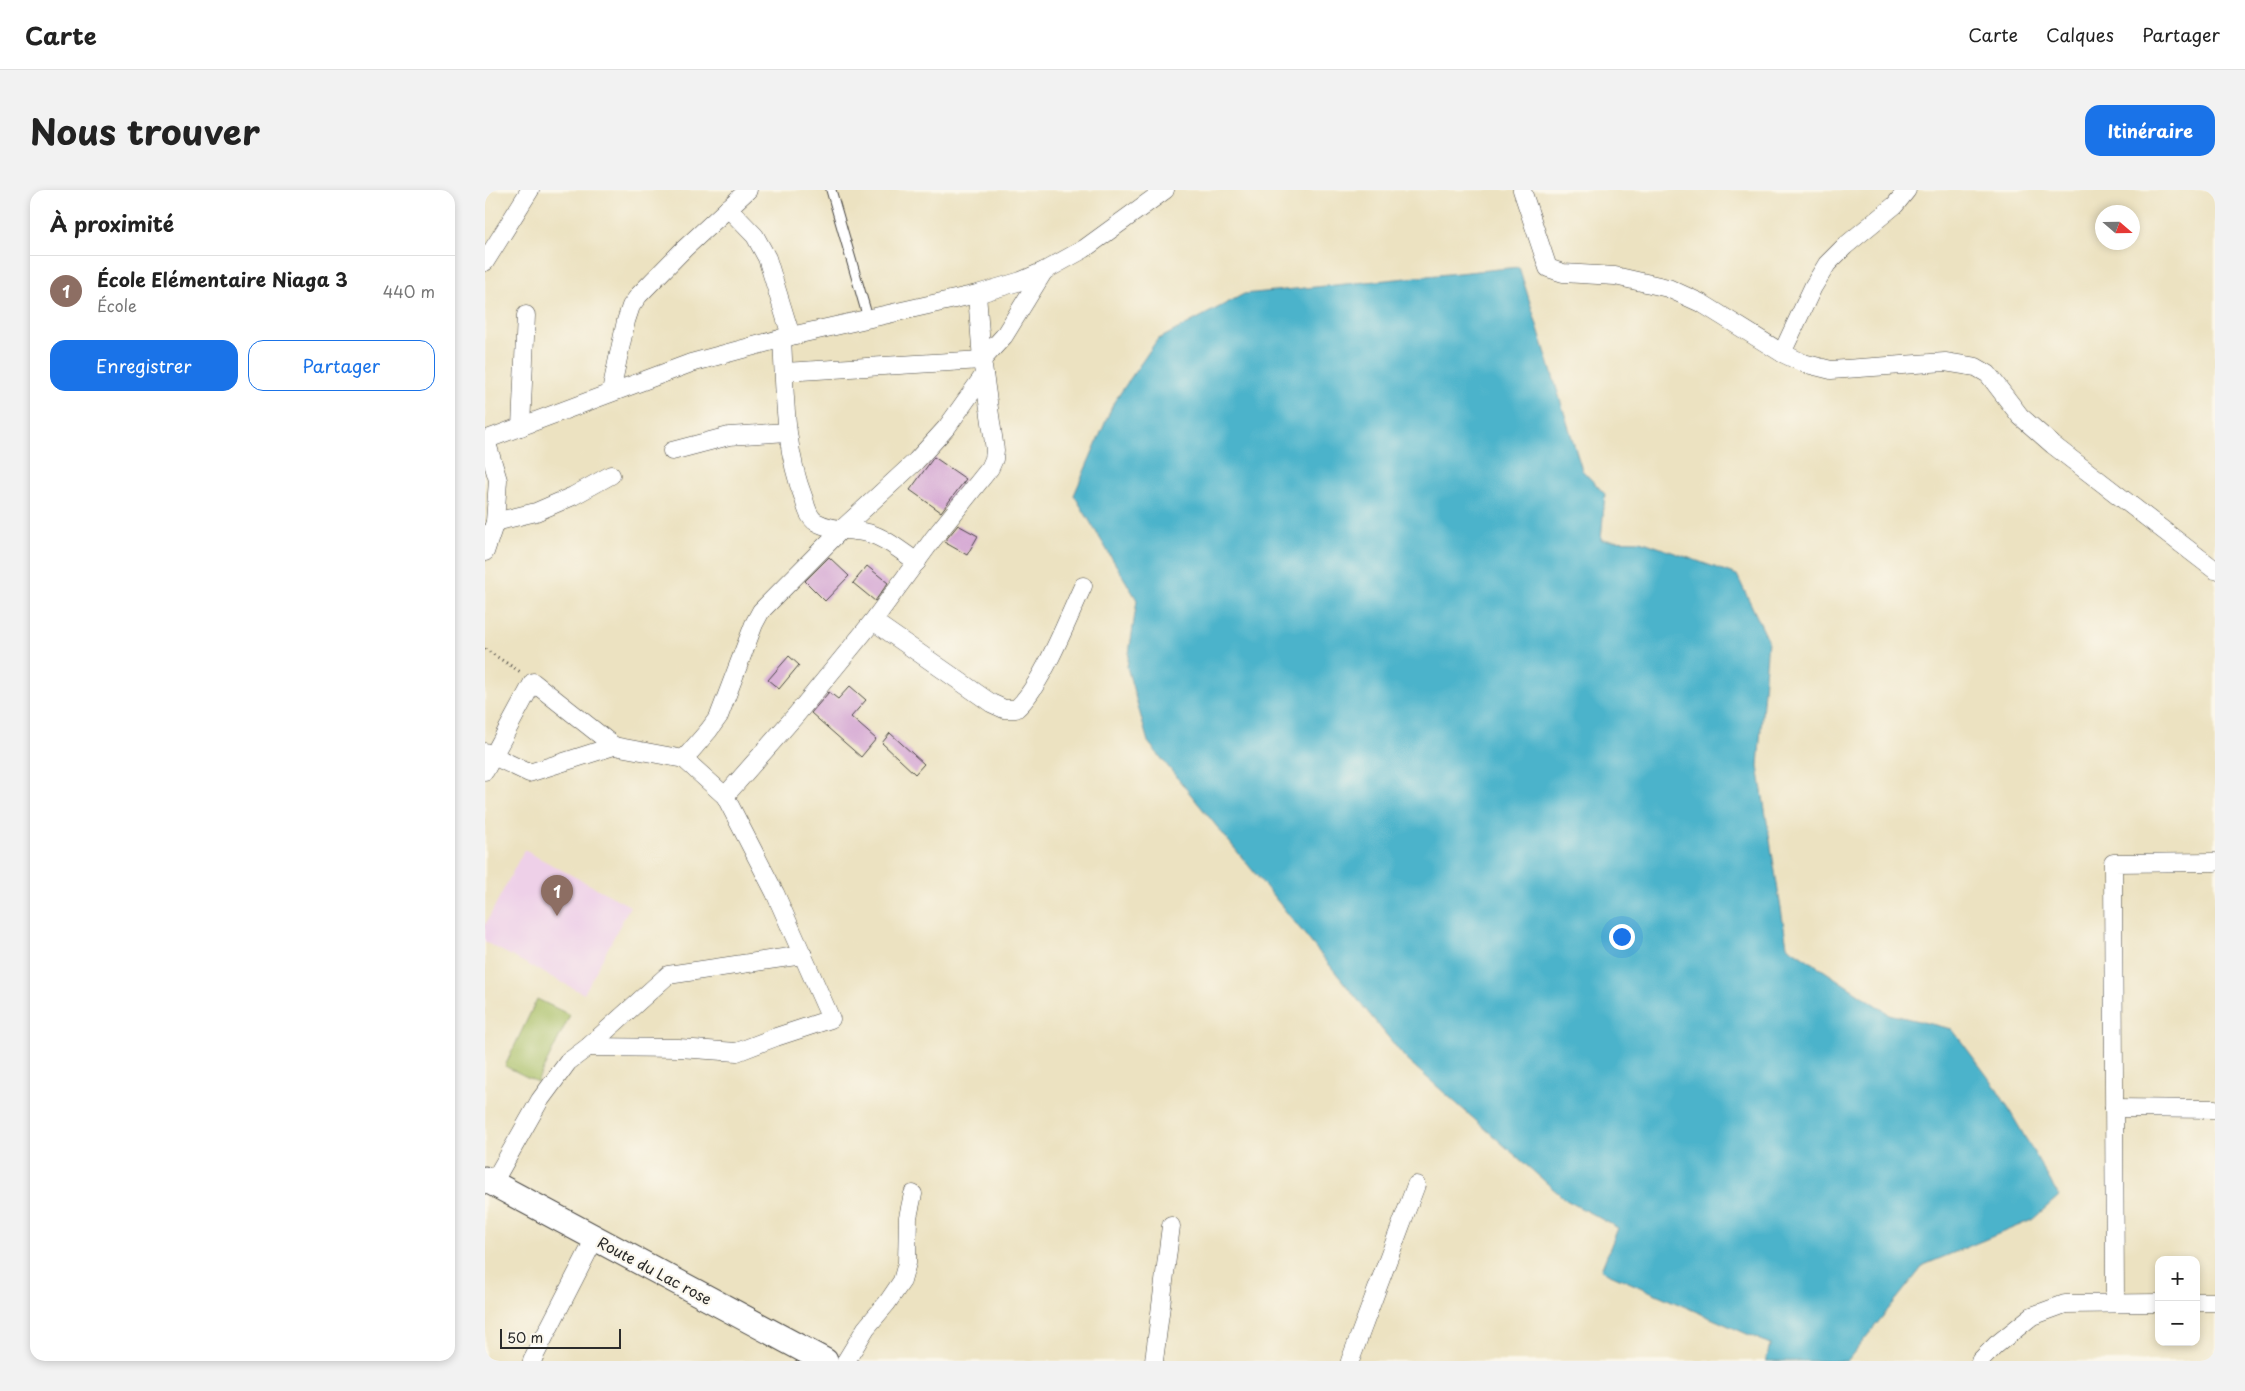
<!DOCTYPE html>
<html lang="fr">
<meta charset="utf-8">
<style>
body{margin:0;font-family:"Playpen Sans",sans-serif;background:#f2f2f2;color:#222}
.controls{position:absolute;right:15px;bottom:15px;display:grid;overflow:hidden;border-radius:10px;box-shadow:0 2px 8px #0003}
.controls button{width:45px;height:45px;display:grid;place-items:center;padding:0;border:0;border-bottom:1px solid #e0e0e0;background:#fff;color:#222;font:25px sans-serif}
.compass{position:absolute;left:1610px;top:15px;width:45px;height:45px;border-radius:50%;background:#fff;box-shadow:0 2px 8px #0003;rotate:110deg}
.scale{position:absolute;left:15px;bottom:12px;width:121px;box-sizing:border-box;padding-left:5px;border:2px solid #2b2b2b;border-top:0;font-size:14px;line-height:18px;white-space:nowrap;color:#2b2b2b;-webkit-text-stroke:4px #fbf7ec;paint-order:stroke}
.you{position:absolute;left:1136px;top:746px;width:18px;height:18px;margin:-12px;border:4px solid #fff;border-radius:50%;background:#1a73e8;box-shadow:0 0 0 8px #1a73e833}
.badge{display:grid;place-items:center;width:32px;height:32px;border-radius:50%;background:#1a73e8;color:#fff;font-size:16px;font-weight:700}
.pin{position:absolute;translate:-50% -41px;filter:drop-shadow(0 1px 2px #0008)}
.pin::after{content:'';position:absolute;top:26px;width:18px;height:15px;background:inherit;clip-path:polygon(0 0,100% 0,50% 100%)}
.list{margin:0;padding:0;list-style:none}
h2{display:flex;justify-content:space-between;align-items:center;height:65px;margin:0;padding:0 20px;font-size:21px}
h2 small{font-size:16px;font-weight:400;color:#767676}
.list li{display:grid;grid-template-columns:32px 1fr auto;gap:15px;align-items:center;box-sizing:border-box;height:70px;padding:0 20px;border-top:1px solid #e0e0e0}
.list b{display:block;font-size:19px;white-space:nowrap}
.list p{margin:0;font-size:16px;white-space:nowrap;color:#767676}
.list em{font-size:16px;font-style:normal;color:#767676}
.actions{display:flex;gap:10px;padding:15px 20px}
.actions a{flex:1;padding:11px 0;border:1px solid #1a73e8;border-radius:15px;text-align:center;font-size:18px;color:#1a73e8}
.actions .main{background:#1a73e8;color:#fff}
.map{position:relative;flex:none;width:1730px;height:1171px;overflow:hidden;border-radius:15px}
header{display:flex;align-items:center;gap:30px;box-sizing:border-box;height:70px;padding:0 25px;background:#fff;border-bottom:1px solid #e0e0e0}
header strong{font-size:24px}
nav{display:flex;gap:28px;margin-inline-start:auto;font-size:18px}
.intro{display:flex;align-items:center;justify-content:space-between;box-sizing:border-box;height:120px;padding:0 30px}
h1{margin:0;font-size:35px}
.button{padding:12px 22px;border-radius:15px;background:#1a73e8;color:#fff;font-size:18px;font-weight:700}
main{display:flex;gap:30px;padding:0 30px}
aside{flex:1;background:#fff;border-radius:15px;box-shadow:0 2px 8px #0003}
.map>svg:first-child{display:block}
</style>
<header>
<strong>Carte</strong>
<nav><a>Carte</a><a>Calques</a><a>Partager</a></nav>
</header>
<div class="intro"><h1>Nous trouver</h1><a class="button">Itinéraire</a></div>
<main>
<aside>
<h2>À proximité<small></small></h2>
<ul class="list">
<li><span class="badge" style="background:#8d6e63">1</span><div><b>École Elémentaire Niaga 3</b><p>École</p></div><em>440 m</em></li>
</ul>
<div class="actions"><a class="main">Enregistrer</a><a>Partager</a></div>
</aside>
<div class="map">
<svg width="1730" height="1171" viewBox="0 0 1730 1171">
<rect width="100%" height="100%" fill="#fbf7ec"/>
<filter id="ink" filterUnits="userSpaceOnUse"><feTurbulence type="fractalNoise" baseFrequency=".02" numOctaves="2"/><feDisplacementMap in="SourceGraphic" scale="10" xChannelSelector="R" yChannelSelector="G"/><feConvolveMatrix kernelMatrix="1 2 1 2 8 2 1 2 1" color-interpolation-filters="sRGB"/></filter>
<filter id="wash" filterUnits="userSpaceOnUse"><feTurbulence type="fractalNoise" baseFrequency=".0096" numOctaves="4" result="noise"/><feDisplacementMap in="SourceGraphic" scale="20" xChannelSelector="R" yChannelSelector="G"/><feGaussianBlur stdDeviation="1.12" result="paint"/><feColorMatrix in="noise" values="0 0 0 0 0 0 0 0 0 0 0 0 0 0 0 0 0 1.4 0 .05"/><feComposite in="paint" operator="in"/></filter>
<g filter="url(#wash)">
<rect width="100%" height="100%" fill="#ece2c1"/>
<polygon fill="#eed0e8" points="39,660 145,716 99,804 0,752 0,735"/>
<polygon fill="#a7be63" stroke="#697447" points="52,809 85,825 52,892 20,876"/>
<polygon fill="#4cb3cb" stroke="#3c6f7b" points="1034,77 1097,280 1120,304 1116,350 1156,351 1252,385 1283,450 1273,576 1302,756 1404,824 1467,839 1512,899 1574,1006 1547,1030 1439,1075 1362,1171 1281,1171 1285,1154 1116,1080 1133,1038 1081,1010 921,869 663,552 642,477 652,410 589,305 629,212 672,150 759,104"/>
<g id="blocks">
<g fill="#d4a6d3">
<polygon points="449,267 481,289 456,322 425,300"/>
<polygon points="473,335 493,346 482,365 459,352"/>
<polygon points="344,367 364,386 340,411 320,391"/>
<polygon points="382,376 403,393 390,411 368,393"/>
<polygon points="304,466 314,475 294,499 283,490"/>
<polygon points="365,496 381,510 366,527 391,549 376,567 326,523 344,502 353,509"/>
<polygon points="405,543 439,574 430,584 397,553"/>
</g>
</g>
</g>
<g filter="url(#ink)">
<use href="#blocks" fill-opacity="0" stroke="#484642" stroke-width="1"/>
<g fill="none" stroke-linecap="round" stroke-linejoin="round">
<defs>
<polyline id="service" points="346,0 383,128"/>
<g id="minor">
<polyline points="1037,0 1063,78 1078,83 1130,86 1183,98 1218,114 1297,163"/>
<polyline points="1422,0 1410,15 1360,56 1342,74 1328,97 1297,163 1318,173 1346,180 1460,172 1491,177 1503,184 1535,226 1568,255 1730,380"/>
<polyline points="243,18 270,46 282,68 306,146"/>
<polyline points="0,72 45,0"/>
<path d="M297,148C300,203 299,258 319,309C321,317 324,328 331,332C347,341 366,339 383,343C401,348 417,362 432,372"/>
<polyline points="299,182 497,170 519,146 559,81"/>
<polyline points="126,201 141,131 146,116 154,105 199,59 263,0"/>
<polyline points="36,237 41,125"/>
<polyline points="0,250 206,173 306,146 492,104 536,91 559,81 599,59 680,0"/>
<polyline points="187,261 244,246 302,242"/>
<polyline points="10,332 51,322 88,306 126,285"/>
<polyline points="0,362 10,332 13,290 1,250"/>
<path d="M388,431L506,513L519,519H531C557,496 582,430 598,396"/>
<polyline points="0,562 44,583 129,556 199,569 224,540 234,526 269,434 276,421 357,339 431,271 462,237 499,185"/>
<polyline points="0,581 48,492 129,556"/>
<polyline points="240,606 311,525 388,431 448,349 505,278 509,269 510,260 497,170 492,104"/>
<polyline points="103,857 194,858 252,862 291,847 346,829 290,703 240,606 199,569"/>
<polyline points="1629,918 1730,919"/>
<polyline points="8,993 55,910 83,872 103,857 183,785 318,765"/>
<polyline points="1711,1112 1730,1112"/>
<polyline points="1630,1113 1628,673 1730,672"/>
<polyline points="47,1171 110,1048"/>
<polyline points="361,1171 381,1138 402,1113 417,1091 422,1073 423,1027 428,1004"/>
<polyline points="669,1171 686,1036"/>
<polyline points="865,1171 931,995"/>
<polyline points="1495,1171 1511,1155 1547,1126 1580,1114 1674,1113"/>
</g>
<polyline id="secondary" points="0,989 340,1171"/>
</defs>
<use href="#service" stroke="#484642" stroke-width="11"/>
<use href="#minor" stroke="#484642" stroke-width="19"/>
<use href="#secondary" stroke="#484642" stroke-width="27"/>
<polyline stroke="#484642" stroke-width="3" stroke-dasharray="1 4" stroke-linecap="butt" points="0,459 37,483"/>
<use href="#service" stroke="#fff" stroke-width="9"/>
<use href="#minor" stroke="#fff" stroke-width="18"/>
<use href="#secondary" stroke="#fff" stroke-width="25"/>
</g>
</g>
<g text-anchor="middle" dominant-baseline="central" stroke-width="4.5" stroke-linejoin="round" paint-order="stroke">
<g font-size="15" fill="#2b2b2b" stroke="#fbf7ec">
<text transform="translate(170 1080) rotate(28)">Route du Lac rose</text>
</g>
</g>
</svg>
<div class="controls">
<button>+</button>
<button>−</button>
</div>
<svg class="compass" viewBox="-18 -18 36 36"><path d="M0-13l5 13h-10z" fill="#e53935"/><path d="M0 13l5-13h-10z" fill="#767676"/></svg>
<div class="scale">50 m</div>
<div class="you"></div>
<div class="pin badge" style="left:72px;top:726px;background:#8d6e63">1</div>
</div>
</main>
